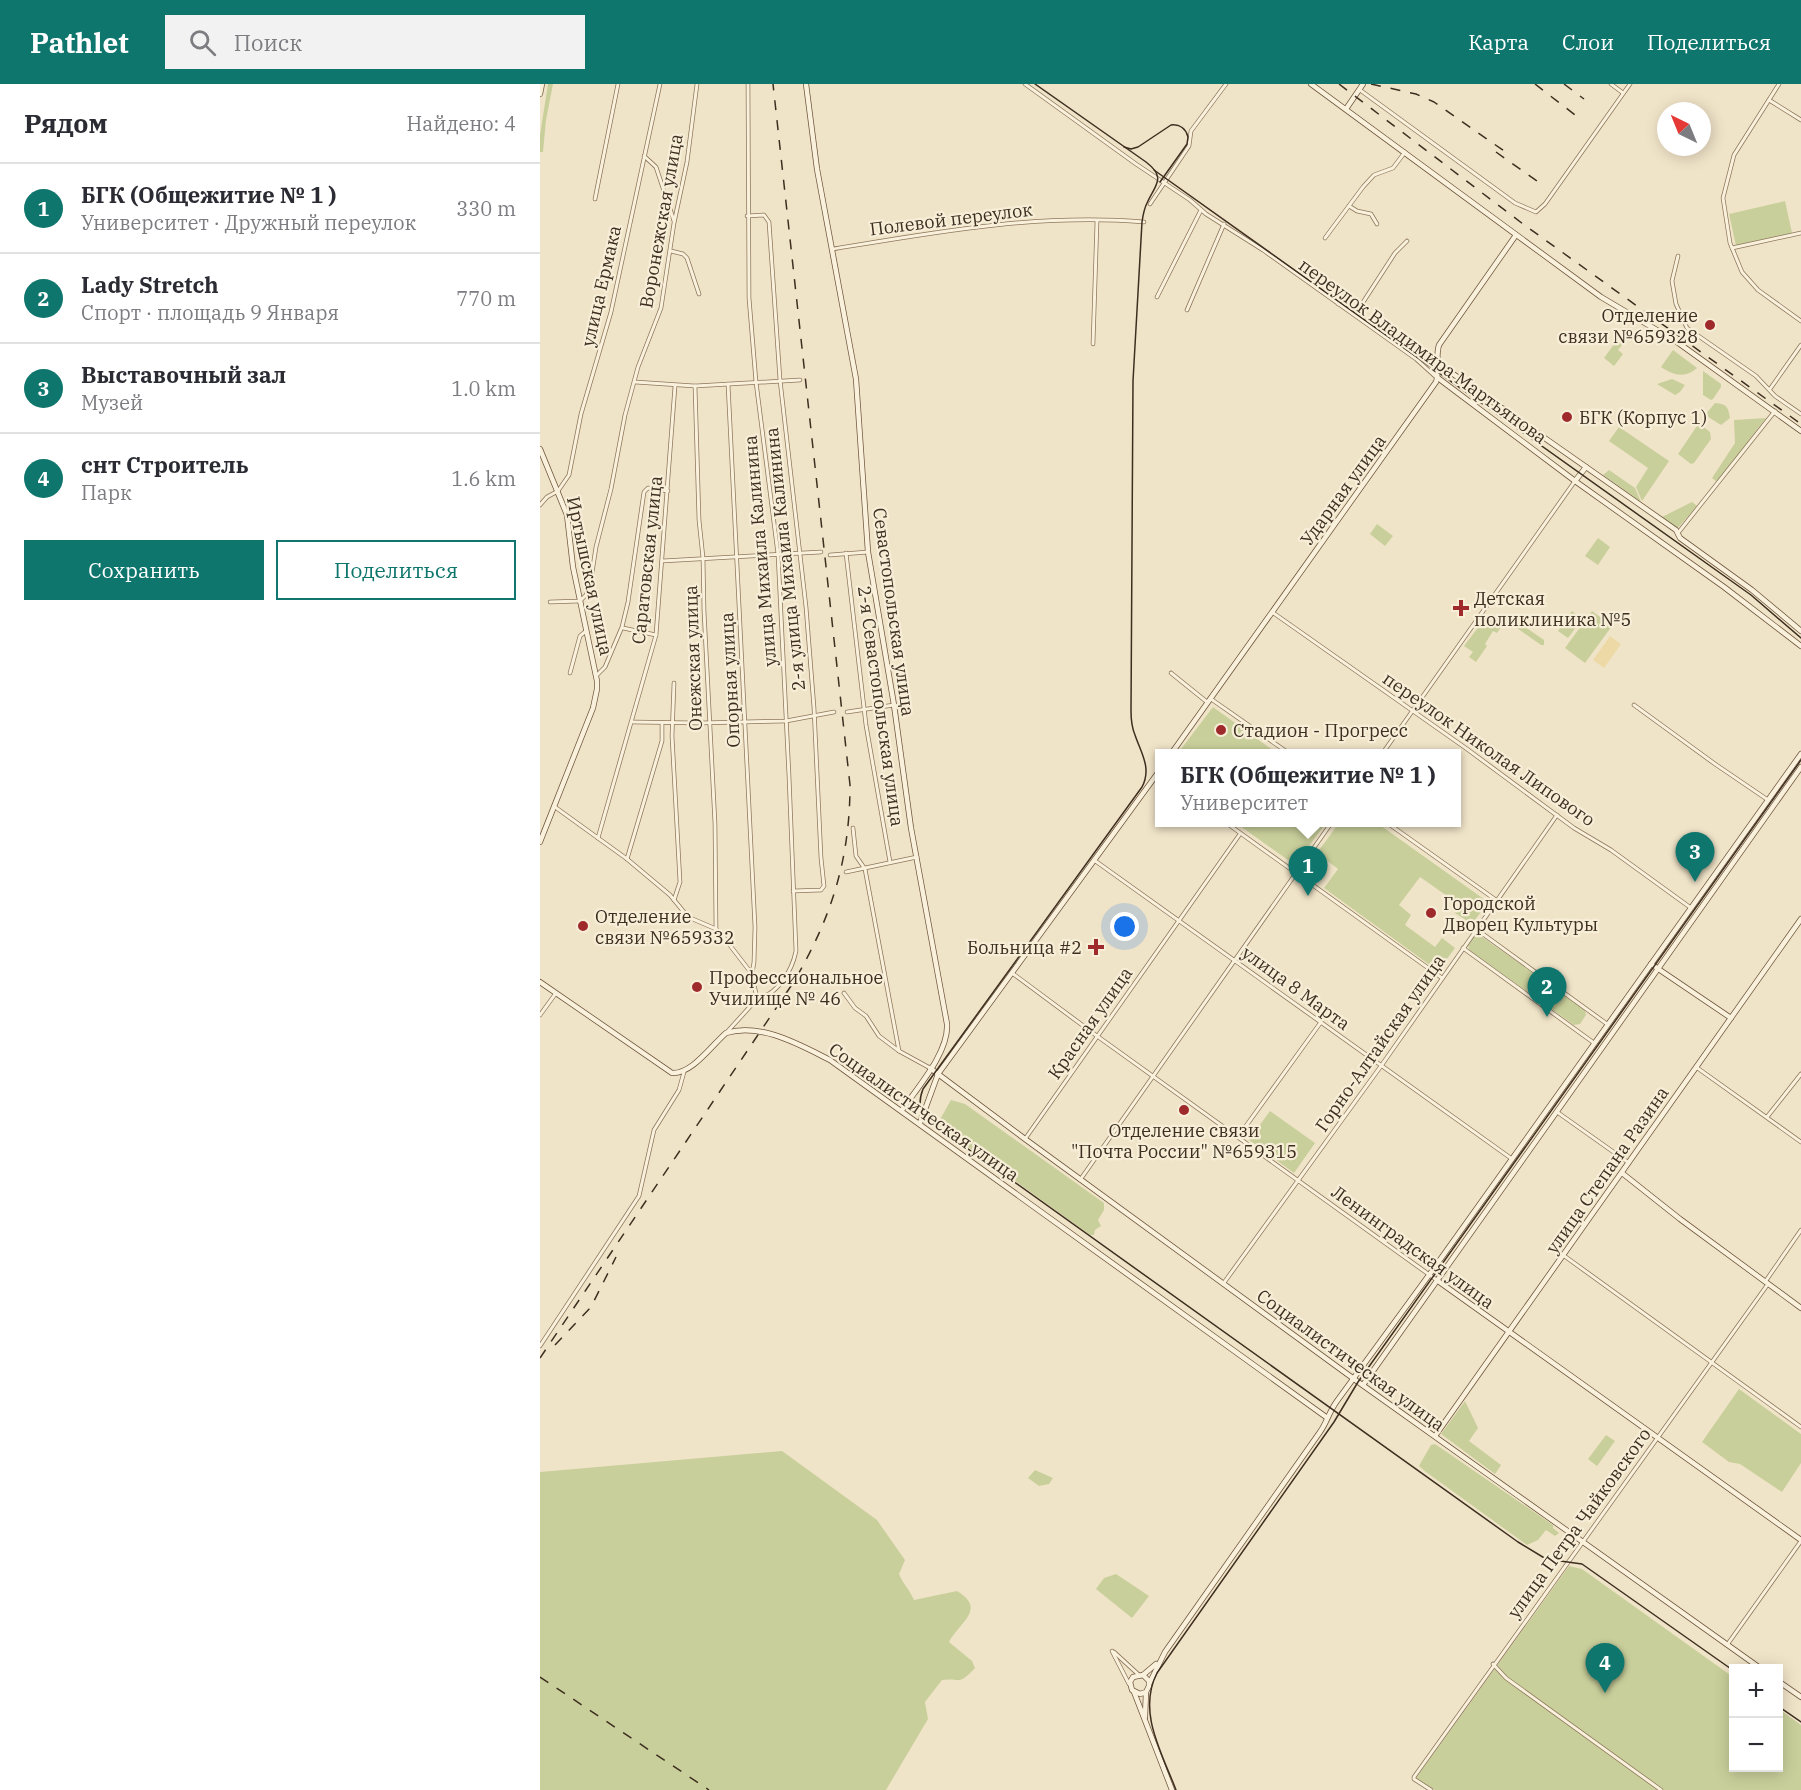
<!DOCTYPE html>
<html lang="ru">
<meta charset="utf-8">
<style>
body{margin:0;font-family:"IBM Plex Serif",serif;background:#f2f2f3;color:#2b2b33}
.controls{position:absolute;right:18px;bottom:18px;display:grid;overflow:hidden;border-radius:0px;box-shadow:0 3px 15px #0003}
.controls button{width:54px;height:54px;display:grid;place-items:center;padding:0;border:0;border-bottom:2px solid #e1e1e2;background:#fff;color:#2b2b33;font:30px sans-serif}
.compass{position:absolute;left:1117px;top:18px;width:54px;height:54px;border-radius:50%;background:#fff;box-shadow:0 3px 15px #0003;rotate:317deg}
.you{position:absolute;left:585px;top:843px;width:21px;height:21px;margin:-15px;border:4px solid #fff;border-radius:50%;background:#1a73e8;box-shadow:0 0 0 9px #1a73e833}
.badge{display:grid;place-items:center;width:39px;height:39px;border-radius:50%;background:#0f766e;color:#fff;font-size:20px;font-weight:700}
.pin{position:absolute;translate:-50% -50px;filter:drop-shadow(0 2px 3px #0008)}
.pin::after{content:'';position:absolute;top:32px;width:21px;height:18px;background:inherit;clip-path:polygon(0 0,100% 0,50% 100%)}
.popup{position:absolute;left:615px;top:665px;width:306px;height:78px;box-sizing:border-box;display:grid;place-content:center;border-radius:0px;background:#fff;filter:drop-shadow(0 2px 4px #0005);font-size:20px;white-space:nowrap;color:#7c7c81}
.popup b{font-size:22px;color:#2b2b33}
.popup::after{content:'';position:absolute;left:50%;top:100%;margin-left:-12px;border:12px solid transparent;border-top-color:#fff}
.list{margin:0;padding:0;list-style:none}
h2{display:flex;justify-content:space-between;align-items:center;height:78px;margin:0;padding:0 24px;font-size:26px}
h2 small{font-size:20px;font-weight:400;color:#7c7c81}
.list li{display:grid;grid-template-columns:39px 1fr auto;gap:18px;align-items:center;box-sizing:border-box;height:90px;padding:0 24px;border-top:2px solid #e1e1e2}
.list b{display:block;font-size:22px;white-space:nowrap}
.list p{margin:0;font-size:20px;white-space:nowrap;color:#7c7c81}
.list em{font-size:20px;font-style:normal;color:#7c7c81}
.actions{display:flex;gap:12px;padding:18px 24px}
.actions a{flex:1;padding:14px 0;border:2px solid #0f766e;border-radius:0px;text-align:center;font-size:21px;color:#0f766e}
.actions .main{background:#0f766e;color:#fff}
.icon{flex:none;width:33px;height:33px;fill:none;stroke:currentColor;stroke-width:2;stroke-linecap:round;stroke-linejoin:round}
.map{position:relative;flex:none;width:1261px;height:1706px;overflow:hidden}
header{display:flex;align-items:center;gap:36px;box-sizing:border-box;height:84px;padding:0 30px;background:#0f766e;color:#fff}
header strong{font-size:28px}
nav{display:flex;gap:33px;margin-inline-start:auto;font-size:21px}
.search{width:420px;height:54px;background:#f2f2f3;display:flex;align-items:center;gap:15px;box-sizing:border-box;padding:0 21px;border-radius:0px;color:#7c7c81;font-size:22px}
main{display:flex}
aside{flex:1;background:#fff}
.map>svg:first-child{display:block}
</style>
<header>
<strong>Pathlet</strong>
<div class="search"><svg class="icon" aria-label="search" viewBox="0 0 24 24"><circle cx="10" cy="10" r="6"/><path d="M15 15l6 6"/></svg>Поиск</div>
<nav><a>Карта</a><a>Слои</a><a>Поделиться</a></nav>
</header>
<main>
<aside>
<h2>Рядом<small>Найдено: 4</small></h2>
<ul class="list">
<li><span class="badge">1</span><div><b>БГК (Общежитие № 1 )</b><p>Университет · Дружный переулок</p></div><em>330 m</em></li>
<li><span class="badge">2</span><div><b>Lady Stretch</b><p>Спорт · площадь 9 Января</p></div><em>770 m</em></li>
<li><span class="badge">3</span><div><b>Выставочный зал</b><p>Музей</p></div><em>1.0 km</em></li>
<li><span class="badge">4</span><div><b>снт Строитель</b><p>Парк</p></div><em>1.6 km</em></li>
</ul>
<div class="actions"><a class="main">Сохранить</a><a>Поделиться</a></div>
</aside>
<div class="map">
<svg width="1261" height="1706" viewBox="0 0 1261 1706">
<rect width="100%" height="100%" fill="#f0e4c8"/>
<g fill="#c9cf9b">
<polygon points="8,0 13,0 6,36 3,68 0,68 0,51"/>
<polygon points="1245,117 1252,149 1196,162 1189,130"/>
<polygon points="1077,256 1083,260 1078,266 1083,270 1074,282 1064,274"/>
<path d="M1133,266L1157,284C1145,295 1133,291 1121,283Z"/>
<polygon points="1163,287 1181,300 1181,303 1173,315 1171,316 1163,311"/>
<polygon points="1132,295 1145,301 1140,308 1135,311 1117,300"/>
<path d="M1175,319C1187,320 1188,323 1190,334L1181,341L1165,331Z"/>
<polygon points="1226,334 1177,398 1172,394 1195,359 1194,336"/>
<polygon points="1161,341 1170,348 1171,355 1154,379 1151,380 1138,370 1157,342"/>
<polygon points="1079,343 1129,377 1102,417 1096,403 1108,384 1069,357"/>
<polygon points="1069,386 1095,404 1101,418 1063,391"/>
<polygon points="1152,418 1157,422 1137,445 1122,433"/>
<polygon points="837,440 853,452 845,462 830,450"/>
<polygon points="1058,454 1070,463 1058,481 1045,472"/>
<polygon points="1032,527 1042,535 1028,554 1018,547"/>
<polygon points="1052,527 1072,542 1045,579 1025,564"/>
<polygon points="963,530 964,539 957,549 953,547 945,560 947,562 936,578 929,573 933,568 924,562 946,533 954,539"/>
<polygon points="968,534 978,538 1004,556 1004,561 1001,561 974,542"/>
<polygon points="673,623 737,669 638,669"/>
<polygon points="696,739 786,739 755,781"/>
<polygon points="799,739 837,739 948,818 932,840 915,829 920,821 880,793 859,821 871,831 865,841 895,863 902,854 915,864 898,887 784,804 798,785 777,769"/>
<polygon points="938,850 1045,926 1046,931 1040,940 1034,941 929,866 928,861 934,852"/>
<polygon points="411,1016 425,1020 564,1119 564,1126 558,1136 561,1142 555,1146 554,1151 550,1151 399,1042 398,1039"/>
<polygon points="730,1027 775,1059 754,1089 709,1056"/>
<polygon points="1199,1305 1261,1350 1261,1379 1242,1408 1200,1380 1189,1378 1162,1358"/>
<polygon points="925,1317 938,1344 929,1357 961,1381 955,1390 901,1350"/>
<polygon points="1066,1351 1075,1357 1057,1382 1048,1375"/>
<polygon points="895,1360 1013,1441 1013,1444 1019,1449 1015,1452 1006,1446 998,1456 987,1461 886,1388 879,1382 880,1380 891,1361"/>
<path d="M242,1367L337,1436L365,1476L359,1490C363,1500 370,1506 374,1516L417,1507C447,1525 420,1538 409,1558L432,1577L435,1584C417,1603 421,1593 402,1596L385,1618L388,1635L346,1706H0V1388Z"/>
<polygon points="495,1386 513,1394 509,1400 499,1402 488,1394"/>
<polygon points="1029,1482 1042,1485 1193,1593 1194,1684 1238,1684 1239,1625 1261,1641 1261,1706 895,1706 876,1694"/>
<polygon points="576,1490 609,1512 592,1534 556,1505 564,1494"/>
</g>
<polygon fill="#ecd9a5" points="1070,552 1081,560 1064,584 1053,576"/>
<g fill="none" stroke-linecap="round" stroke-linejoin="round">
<defs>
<g id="street">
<path d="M208,0L209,214L216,298L238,470L249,692L256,867C252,887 238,910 217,915"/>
<polyline points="485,0 596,80 650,116 666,130 723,166 876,275 896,293"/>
<polyline points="1071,0 1083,9"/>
<polyline points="1239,0 1194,71 1183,114 1190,159 1202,188 1218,206 1261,237"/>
<polyline points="820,6 975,119 996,128 1005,120 1090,0"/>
<polyline points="1229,16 1261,36"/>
<polyline points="104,72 116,83 134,137"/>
<polyline points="55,115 78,0"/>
<polyline points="610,120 649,62 651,47 686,0"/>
<polyline points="809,122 817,127 831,130 837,140"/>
<polyline points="207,132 224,131 229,138 240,296 266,523 274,624 281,774 284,802 281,806 253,807"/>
<polyline points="785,154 823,103 834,91 853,84 865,68"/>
<polyline points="1192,164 1261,149"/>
<path d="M293,165C395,148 500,129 604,138"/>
<polyline points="131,167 143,170 147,174 159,210"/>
<polyline points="1138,172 1132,197 1136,220 1147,244 1216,292 1235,312 1261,330"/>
<polyline points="617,213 661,126"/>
<polyline points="798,220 803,215"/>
<polyline points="647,226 684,140"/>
<polyline points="818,226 855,169 867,157"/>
<polyline points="553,260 557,137"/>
<polyline points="95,298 155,302 260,296"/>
<polyline points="188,300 215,843 214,878 212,890"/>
<polyline points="155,302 159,436 163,474 164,527 175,740 176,845"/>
<polyline points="1230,305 1261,261"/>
<polyline points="0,421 7,413 18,407 29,391 41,330 71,228 120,0"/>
<polyline points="1138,449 1235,327"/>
<polyline points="306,469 326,641 350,778"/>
<polyline points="290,471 328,468"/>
<polyline points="122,477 281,468"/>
<polyline points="10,518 40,517 46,511 50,502 56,463 71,405 85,331 98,283 121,224 134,139 147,78 157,0"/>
<polyline points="732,528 927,665 1034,744 1071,766 1151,824"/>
<polyline points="83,544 116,551"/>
<polyline points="30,589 40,552 46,547"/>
<polyline points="631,589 667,618"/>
<polyline points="56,592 65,583 82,543 88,518 104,408 108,404 128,407"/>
<polyline points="671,615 750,670"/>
<polyline points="1094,621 1175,680 1228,716"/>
<polyline points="307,628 354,621"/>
<polyline points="93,638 159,639 246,637 294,628"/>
<polyline points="842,670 1035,397"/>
<polyline points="15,723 87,775 130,811 148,833 176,845 182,851 212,890 217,915 187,948"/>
<polyline points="685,738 902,894"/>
<polyline points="846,738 956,816"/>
<polyline points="313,744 316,772 325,785 359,967"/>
<polyline points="58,754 116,551 135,302"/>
<polyline points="87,775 122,657 122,639"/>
<polyline points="554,776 972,1075"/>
<polyline points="306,788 377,773"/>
<polyline points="134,816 140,798 132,652 134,599"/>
<polyline points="936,845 1067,940"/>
<polyline points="923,864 1054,959"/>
<polyline points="472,889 557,952 898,1197"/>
<polyline points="304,909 315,924 326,932 339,952 359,967 390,984"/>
<polyline points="0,931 16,909"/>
<polyline points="1156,983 1261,1058"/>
<polyline points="1017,1028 1089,1079"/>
<polyline points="1227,1033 1261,990"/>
<polyline points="698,1053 781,938"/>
<polyline points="485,1055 700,750"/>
<polyline points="540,1096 792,738"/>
<polyline points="1023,1171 1261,1343"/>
<polyline points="1225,1198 1261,1146"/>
<polyline points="683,1200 841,982 1017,731"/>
<polyline points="0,1262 99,1112 114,1046 139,1006 144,988"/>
<polyline points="1187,1561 1261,1457"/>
<polyline points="572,1567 589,1600"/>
<polyline points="574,1568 599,1591"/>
<polyline points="953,1580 966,1594 1121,1706"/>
<polyline points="891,1706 874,1695 874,1693 1228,1200"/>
</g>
<g id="secondary">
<path d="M266,0L277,85L316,295L328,468L354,621L371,744L407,940C409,968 378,1003 362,1026"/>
<polyline points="771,0 1061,213 1137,258 1261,347"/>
<polyline points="0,10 2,0"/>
<polyline points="806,25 823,0"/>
<polyline points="896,278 1136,446 1140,454 1212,506 1261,547"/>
<polyline points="898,294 1035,397 1184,503 1261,562"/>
<polyline points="0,365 27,431 33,483 57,597 57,605 53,624 0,758"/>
<polyline points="1035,397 1046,383"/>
<path d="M631,670L896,298C900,287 895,274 899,261L976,151"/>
<polyline points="1111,880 1191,934"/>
<path d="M0,898L132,989C152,990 171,962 186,949C220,938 260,961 290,976L786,1333"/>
<polyline points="390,984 485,1055 814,1295 1220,1584"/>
<polyline points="380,1039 398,990 620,686"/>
<polyline points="1082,1089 1140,1135 1261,1224"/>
<polyline points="898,1197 1261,1456"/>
<polyline points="823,1301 1261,683"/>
<polyline points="895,1352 1261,835"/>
<polyline points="603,1591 616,1580"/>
<polyline points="1238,1597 1261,1613"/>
<path d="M609,1600L625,1568L780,1348C787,1338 789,1328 797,1317L892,1187L1261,670"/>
<polyline points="594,1608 632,1706"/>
<polyline points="605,1633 606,1608 609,1602 609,1597 603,1591 593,1593 590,1598 592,1606 600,1610 606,1608"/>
</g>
</defs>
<use href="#street" stroke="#8d765c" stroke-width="4.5"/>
<use href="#secondary" stroke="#6f573f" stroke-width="6"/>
<use href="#street" stroke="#faf1dc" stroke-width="3"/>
<use href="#secondary" stroke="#faf1dc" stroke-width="4.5"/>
<g stroke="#3d2e20" stroke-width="1.5">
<path d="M495,0L606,78C627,94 615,101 607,119C604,125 603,131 602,138L593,297L591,627C591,636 592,644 595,651C601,669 612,684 602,703L383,1005C378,1018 379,1027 389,1037L978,1458L1006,1475L1042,1480L1194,1587"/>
<path d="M584,63L591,65L598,63L631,41C640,40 646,45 648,53L647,60L620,98"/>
<polyline points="614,86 1211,511 1261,554"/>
<polyline points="1238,1622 1261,1638"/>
<path d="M636,1706C622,1669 597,1628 617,1589L794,1338L818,1298L1261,676"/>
</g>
<g stroke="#3d2e20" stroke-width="1.5" stroke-dasharray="10 10" stroke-linecap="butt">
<polyline points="799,0 983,140 1261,340"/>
<polyline points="831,0 876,10 894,18 967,69"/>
<polyline points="995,0 1039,34"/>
<polyline points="1024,0 1044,15"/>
<polyline points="956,68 997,97"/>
<polyline points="15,1261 51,1223 76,1173"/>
<path d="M0,1274L253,899C291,835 310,776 310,701L233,0"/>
<polyline points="0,1593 169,1706"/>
</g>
</g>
<g fill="#9e2a2b" stroke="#f7eed8" stroke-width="2">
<circle cx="1170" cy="241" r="6"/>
<circle cx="1027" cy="333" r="6"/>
<path d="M918 515h6v6h6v6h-6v6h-6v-6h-6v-6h6z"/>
<circle cx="681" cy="646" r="6"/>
<circle cx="891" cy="829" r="6"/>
<circle cx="43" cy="842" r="6"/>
<path d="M553 854h6v6h6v6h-6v6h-6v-6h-6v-6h6z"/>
<circle cx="157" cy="903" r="6"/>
<circle cx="644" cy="1026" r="6"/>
</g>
<g text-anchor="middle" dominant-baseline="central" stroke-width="4.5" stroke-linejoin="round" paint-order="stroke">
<g font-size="18" fill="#3d2e20" stroke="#f7eed8">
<text transform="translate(411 135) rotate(-7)">Полевой переулок</text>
<text transform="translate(121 137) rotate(-80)">Воронежская улица</text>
<text transform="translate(61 202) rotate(-77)">улица Ермака</text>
<text transform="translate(883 267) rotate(36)">переулок Владимира Мартьянова</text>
<text transform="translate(803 406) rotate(-54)">Ударная улица</text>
<text transform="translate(220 467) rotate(-95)">улица Михаила Калинина</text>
<text transform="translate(245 475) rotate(-96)">2-я улица Михаила Калинина</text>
<text transform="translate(107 476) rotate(-84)">Саратовская улица</text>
<text transform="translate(50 492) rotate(78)">Иртышская улица</text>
<text transform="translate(354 528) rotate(82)">Севастопольская улица</text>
<text transform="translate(153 574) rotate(-92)">Онежская улица</text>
<text transform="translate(190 596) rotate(-93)">Опорная улица</text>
<text transform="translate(341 622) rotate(82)">2-я Севастопольская улица</text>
<text transform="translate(949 665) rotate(35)">переулок Николая Липового</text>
<text transform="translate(756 904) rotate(36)">улица 8 Марта</text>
<text transform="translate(550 939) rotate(-55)">Красная улица</text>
<text transform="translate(840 959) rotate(-55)">Горно-Алтайская улица</text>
<text transform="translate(384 1028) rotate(35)">Социалистическая улица</text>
<text transform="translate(1067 1086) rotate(-55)">улица Степана Разина</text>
<text transform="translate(873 1163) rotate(36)">Ленинградская улица</text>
<text transform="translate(811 1276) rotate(36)">Социалистическая улица</text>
<text transform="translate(1039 1439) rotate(-54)">улица Петра Чайковского</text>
</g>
<g font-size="18" fill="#3d2e20" stroke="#f7eed8" text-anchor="start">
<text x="1158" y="231" text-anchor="end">Отделение<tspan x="1158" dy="21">связи №659328</tspan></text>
<text x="1039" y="333">БГК (Корпус 1)</text>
<text x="934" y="514">Детская<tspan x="934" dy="21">поликлиника №5</tspan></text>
<text x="693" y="646">Стадион - Прогресс</text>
<text x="903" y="819">Городской<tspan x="903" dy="21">Дворец Культуры</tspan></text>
<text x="55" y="832">Отделение<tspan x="55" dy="21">связи №659332</tspan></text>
<text x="542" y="863" text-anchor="end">Больница #2</text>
<text x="169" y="893">Профессиональное<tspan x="169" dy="21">Училище № 46</tspan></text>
<text x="644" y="1046" text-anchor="middle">Отделение связи<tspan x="644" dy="21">"Почта России" №659315</tspan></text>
</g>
</g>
</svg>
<div class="controls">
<button>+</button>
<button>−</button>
</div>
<svg class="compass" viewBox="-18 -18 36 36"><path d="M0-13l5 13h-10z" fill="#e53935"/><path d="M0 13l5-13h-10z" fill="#7c7c81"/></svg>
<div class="you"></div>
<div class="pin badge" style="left:768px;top:812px">1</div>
<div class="popup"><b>БГК (Общежитие № 1 )</b>Университет</div>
<div class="pin badge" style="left:1007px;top:933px">2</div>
<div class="pin badge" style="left:1155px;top:798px">3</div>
<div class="pin badge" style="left:1065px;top:1609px">4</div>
</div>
</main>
